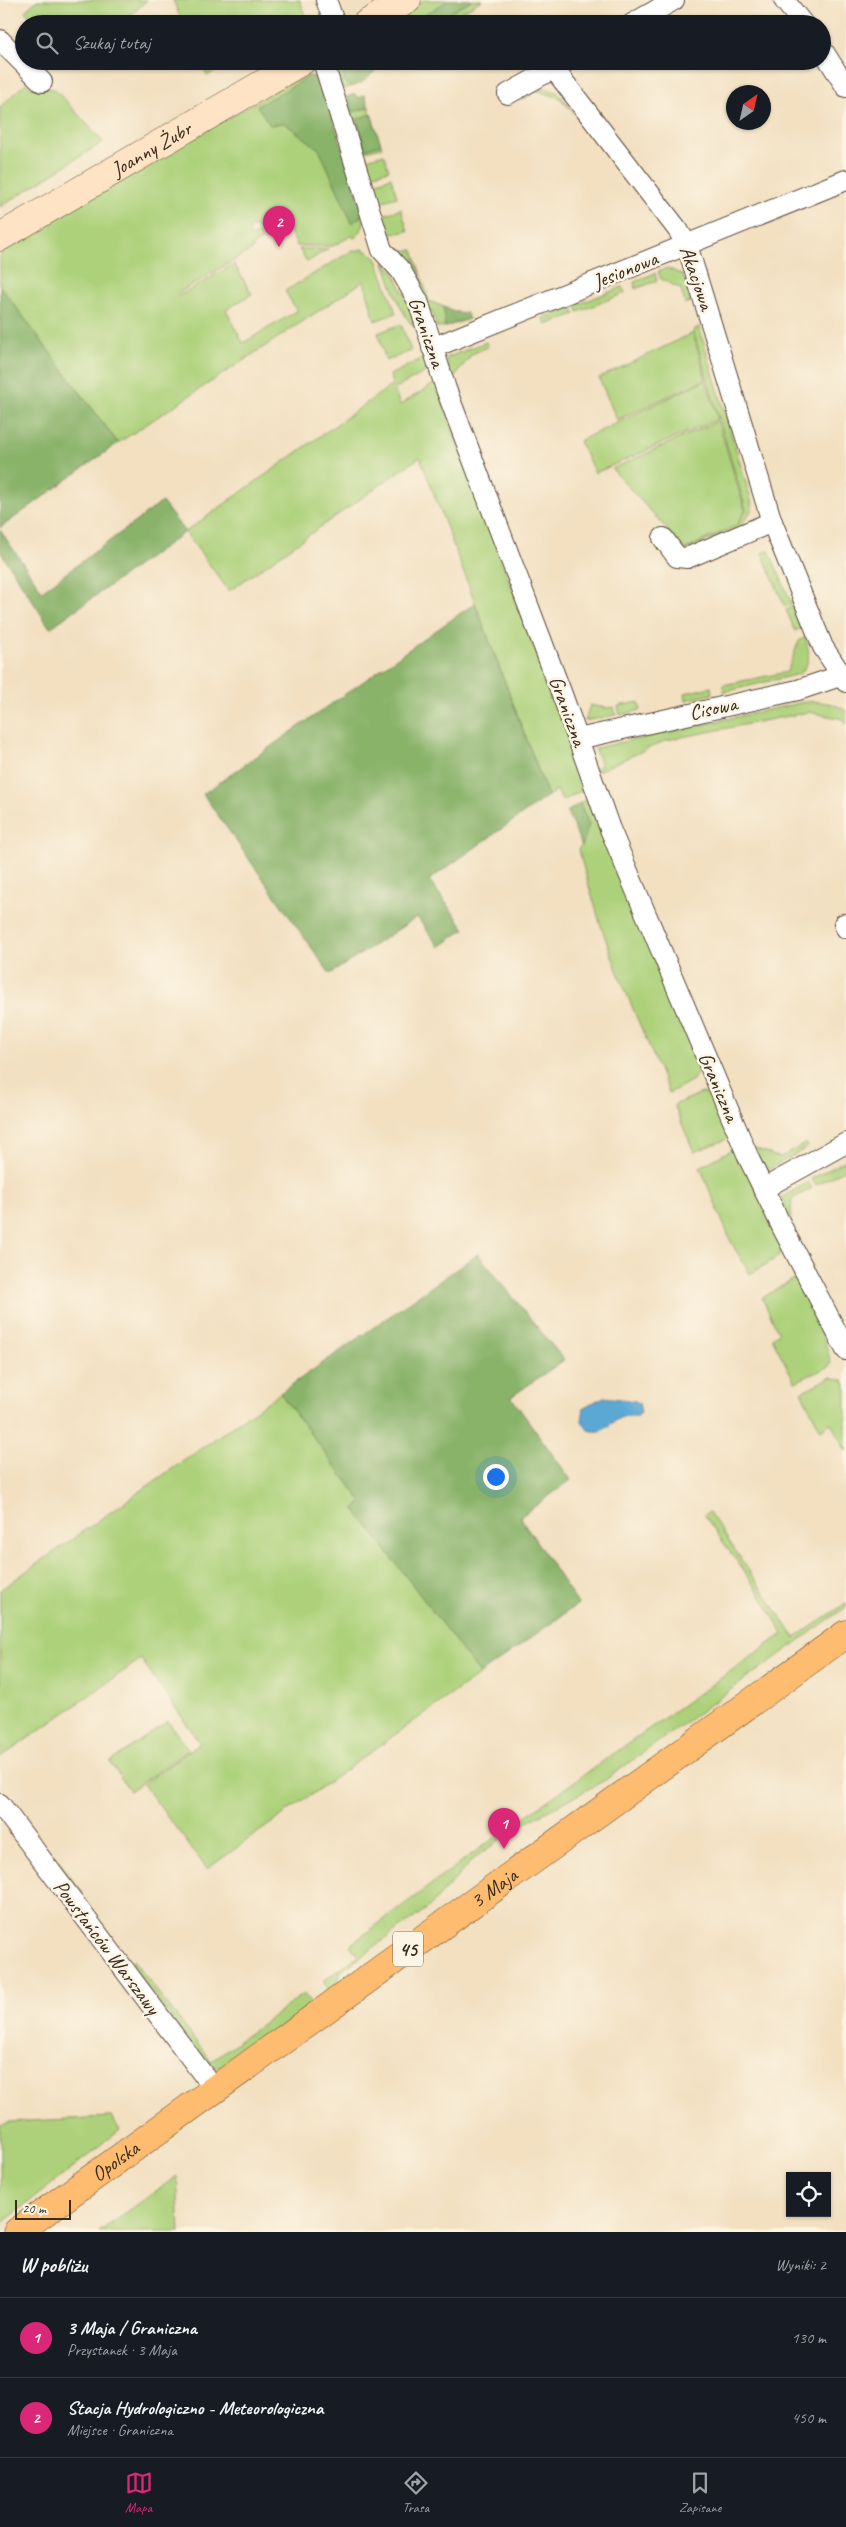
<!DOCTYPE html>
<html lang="pl">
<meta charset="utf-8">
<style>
body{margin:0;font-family:Caveat,sans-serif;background:#242831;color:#f1f3f6}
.controls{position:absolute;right:15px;bottom:15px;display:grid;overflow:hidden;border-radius:0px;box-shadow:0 1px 4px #0004}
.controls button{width:45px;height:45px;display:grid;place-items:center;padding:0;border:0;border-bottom:1px solid #363941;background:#171b24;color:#f1f3f6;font:25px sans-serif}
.compass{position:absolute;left:726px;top:85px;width:45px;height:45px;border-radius:50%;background:#171b24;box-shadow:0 1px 4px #0004;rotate:34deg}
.scale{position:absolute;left:15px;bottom:12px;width:56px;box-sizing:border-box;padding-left:5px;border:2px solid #3b2a1e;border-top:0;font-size:14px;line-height:18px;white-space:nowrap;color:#3b2a1e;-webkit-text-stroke:4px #fcf5e5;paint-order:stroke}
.you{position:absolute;left:495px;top:1476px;width:18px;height:18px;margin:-12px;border:4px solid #fff;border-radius:50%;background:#1a73e8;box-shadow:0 0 0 8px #1a73e833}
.badge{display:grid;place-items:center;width:32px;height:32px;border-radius:50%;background:#db2777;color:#fff;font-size:16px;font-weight:700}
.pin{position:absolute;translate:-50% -41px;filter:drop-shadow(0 1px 2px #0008)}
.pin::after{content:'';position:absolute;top:26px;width:18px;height:15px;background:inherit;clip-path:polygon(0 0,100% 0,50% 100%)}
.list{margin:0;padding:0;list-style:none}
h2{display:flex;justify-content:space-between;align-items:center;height:65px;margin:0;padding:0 20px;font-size:21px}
h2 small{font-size:16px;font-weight:400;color:#9ea1a6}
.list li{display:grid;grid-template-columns:32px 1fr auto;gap:15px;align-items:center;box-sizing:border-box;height:80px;padding:0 20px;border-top:1px solid #363941}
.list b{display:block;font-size:19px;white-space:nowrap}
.list p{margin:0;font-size:16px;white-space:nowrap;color:#9ea1a6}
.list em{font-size:16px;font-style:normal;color:#9ea1a6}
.icon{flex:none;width:28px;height:28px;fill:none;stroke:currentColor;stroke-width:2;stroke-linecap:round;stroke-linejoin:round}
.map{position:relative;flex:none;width:846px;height:2232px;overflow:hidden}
.search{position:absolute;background:#171b24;box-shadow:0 1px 4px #0004;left:15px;right:15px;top:15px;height:55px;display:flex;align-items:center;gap:12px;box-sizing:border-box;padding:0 18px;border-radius:28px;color:#9ea1a6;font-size:19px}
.sheet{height:225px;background:#171b24}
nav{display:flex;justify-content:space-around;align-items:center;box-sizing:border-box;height:70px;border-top:1px solid #363941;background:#171b24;font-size:14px;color:#9ea1a6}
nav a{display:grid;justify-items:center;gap:2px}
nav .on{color:#db2777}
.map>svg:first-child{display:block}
</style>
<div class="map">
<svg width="846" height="2232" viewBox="0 0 846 2232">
<rect width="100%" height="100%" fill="#fcf5e5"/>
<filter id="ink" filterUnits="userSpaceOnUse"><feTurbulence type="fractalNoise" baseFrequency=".02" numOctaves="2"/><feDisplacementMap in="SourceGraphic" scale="10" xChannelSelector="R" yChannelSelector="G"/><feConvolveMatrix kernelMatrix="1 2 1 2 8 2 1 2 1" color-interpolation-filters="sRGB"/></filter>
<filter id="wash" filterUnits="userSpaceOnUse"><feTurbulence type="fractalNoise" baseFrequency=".0096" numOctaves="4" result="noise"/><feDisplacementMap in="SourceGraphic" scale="20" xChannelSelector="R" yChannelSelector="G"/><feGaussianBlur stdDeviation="1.12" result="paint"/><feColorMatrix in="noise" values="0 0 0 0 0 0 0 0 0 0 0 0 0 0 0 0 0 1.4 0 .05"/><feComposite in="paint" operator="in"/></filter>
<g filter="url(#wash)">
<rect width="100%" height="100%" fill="#f2e0c1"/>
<g fill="#add17a" stroke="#747e4c">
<polygon points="37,0 147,0 122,24 37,24 25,11"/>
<polygon points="173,0 300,0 306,19 298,24 183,24"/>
<polygon points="424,0 482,0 441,24 384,24"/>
<polygon points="200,61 233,61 207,76"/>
<polygon points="339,61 385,61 363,82 342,90 338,74"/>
<polygon points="303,75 316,77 364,222 361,231 355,238 351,236 333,246 297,246 280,210 265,218 268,225 257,230 255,226 248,229 251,237 259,233 262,240 254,244 253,249 177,294 179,296 234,264 252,294 226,310 243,343 297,311 285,291 350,252 363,249 376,257 396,313 375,321 364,281 118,443 0,286 0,249"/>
<polygon points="26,83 31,87 55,89 103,142 0,207 0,107"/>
<polygon points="545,88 557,92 577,116 560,98 537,91 521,100 539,89"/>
<polygon points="355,94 359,98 365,95 382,147 360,152 344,98"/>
<polygon points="384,154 389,170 367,176 363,160"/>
<polygon points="391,177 397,197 376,203 370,185"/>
<polygon points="401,209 408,231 387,235 380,216"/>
<polygon points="299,249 328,249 307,262"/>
<polygon points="413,250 429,301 444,307 445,327 437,327 432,311 427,311 393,251"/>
<path d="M384,262L393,270L422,332C402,324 391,281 384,262Z"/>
<polygon points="667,268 683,275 691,302 685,304 681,289 661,279 658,272"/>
<polygon points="655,273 657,281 635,289 634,282"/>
<polygon points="622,287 625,293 578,312 576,305"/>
<polygon points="572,307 575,314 546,325 543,318"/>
<polygon points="401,324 411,351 386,361 378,333"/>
<polygon points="699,327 751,499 752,509 743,523 745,526 684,551 666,530 685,550 738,525 746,510 693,330"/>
<polygon points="693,333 706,379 617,420 599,378"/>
<polygon points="486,342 488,347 472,354 452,380 446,358"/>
<polygon points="423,358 428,358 431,369 394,389 400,405 432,385 436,385 587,788 562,801 557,790 548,796 420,457 229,591 185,532 392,385 390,375"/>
<polygon points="706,380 718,419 595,473 579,441"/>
<polygon points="718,421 745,510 737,525 685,549 612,469"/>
<polygon points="769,551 792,604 785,607 762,553"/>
<polygon points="793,607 802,628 795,631 786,610"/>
<path d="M805,637C810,651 811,664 799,674L724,692L723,685L787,672L799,641Z"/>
<polygon points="711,687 712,694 686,700 685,693"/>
<polygon points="639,702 641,710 620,715 618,706"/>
<path d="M804,702C818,701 834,702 846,711V725L843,719L809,712L667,740L598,771L593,769L601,766L595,749L600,747Z"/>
<polygon points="590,705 607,708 614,707 616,715 585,721"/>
<polygon points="591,800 702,1065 693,1080 669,1093 620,978 601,926 578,849 582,845 567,812 583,801"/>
<polygon points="702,1093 716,1095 730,1135 725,1140 694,1152 674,1105"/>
<polygon points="806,1143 808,1147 768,1170 764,1163 757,1165 754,1148 780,1158"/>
<polygon points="731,1150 738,1152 783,1246 778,1257 750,1274 731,1242 700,1167"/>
<polygon points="846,1160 846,1169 816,1185 811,1179"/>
<polygon points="808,1182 812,1188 792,1199 790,1225 779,1210 785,1205 781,1198"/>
<polygon points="794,1279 798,1279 811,1294 831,1363 828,1367 795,1382 772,1338 779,1333 762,1298"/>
<polygon points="831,1377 843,1380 846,1384 846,1451 831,1423 821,1430 801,1392"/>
<polygon points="280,1393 362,1502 355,1508 480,1674 207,1869 143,1784 200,1743 141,1659 0,1758 0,1590"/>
<polygon points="709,1512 795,1638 846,1603 846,1607 605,1780 518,1827 477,1856 429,1907 340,1972 339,1985 330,1991 323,1981 358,1956 350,1945 472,1854 783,1634 762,1597 704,1515"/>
<polygon points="168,1721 188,1750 130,1791 110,1762"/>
<polygon points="58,1860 83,1893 77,1895 54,1864"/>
<polygon points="133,1960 211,2061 304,1994 312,2005 222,2068 207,2064 132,1967"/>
<polygon points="111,2117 120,2130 0,2225 0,2127 8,2122"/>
<polygon points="177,2176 180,2232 99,2232"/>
</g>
<g fill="#8ab36a" stroke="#626e44">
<polygon points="449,0 472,0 448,14 451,18 441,24 409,24"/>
<polygon points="347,61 385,61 363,82 351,87 344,82 344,66"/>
<polygon points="310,76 320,79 364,214 352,223 319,149 284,123 270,125 257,106"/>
<polygon points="355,94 359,98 365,95 368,108 353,112 348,97"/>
<polygon points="371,114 381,144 365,149 357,119"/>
<polygon points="0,286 118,443 0,528"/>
<polygon points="444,307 462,314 466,312 469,319 445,327"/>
<polygon points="162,502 185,532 50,628 0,551 0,530 42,591"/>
<polygon points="475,603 548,796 429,880 465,929 439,947 417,917 330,974 203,794"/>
<polygon points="580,803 589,824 582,846 567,812"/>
<polygon points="478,1254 564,1360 511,1397 571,1480 520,1517 578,1604 480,1674 354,1508 362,1502 280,1393"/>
</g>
<path fill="#5ca8d5" stroke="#4c697a" d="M604,1397L635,1401L639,1403L641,1412L638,1416C633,1416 626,1416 622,1417C607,1423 607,1435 588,1430L582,1421L584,1407Z"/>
</g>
<g filter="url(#ink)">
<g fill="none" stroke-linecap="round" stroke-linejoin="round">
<defs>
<g id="street">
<polyline points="326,0 335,24"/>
<polyline points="784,0 803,24"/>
<polyline points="632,24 674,0"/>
<polyline points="0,40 42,82"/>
<polyline points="822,49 846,87"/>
<polyline points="323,61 382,250 401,271 418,301 446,389 563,697 610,829 750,1161 784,1231 846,1350"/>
<polyline points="554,69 678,230 687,245 772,522 823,647 846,682"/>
<polyline points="508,94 567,61"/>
<polyline points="432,348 846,180"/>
<polyline points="663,538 677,557 687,558 772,522"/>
<polyline points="578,739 798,690 846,674"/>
<polyline points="844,924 846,928"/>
<polyline points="763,1189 846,1143"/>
<polyline points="0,1804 214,2089"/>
</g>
<g id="secondary">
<polyline points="366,24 407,0"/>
<path id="s1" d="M0,237L302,61"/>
</g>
<g id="primary">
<path id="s2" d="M17,2232L846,1634"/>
</g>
</defs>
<use href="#street" stroke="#564536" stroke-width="22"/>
<use href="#secondary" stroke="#564536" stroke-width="29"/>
<use href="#primary" stroke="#564536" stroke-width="29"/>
<use href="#street" stroke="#fff" stroke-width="20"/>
<use href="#secondary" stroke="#fee4c5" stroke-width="28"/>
<use href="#primary" stroke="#fdbc6f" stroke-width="28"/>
</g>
</g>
<g text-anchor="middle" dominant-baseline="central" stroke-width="5" stroke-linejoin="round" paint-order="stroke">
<rect fill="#fcf5e5" stroke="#75675a" stroke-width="1" x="393" y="1931.5" width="30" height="35" rx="4"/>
<g font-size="20" font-weight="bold" fill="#3b2a1e">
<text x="408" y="1949">45</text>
</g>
<g font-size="21" fill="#3b2a1e" stroke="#fcf5e5">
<text stroke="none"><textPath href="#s1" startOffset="175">Joanny Żubr</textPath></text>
<text transform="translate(625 270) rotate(-22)">Jesionowa</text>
<text transform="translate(697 278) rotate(71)">Akacjowa</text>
<text transform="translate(427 332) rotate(71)">Graniczna</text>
<text transform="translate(713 708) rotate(-12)">Cisowa</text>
<text transform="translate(568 711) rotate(70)">Graniczna</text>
<text transform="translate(719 1087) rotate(67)">Graniczna</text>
<text stroke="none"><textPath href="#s2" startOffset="588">3 Maja</textPath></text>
<text transform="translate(107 1947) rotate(53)">Powstańców Warszawy</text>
<text stroke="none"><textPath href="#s2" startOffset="121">Opolska</textPath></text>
</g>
</g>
</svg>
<div class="controls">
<button><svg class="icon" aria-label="locate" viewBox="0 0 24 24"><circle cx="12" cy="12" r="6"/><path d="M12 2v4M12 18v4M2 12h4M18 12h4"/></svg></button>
</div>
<svg class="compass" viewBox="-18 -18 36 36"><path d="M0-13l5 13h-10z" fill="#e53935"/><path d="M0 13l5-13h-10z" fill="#9ea1a6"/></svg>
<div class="scale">20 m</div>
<div class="you"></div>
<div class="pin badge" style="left:504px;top:1849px">1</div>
<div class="pin badge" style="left:279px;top:247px">2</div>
<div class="search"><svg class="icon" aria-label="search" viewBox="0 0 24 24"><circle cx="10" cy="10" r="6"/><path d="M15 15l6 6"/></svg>Szukaj tutaj</div>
</div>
<section class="sheet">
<h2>W pobliżu<small>Wyniki: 2</small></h2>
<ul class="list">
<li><span class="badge">1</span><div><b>3 Maja / Graniczna</b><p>Przystanek · 3 Maja</p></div><em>130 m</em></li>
<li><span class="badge">2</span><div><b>Stacja Hydrologiczno - Meteorologiczna</b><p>Miejsce · Graniczna</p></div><em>450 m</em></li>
</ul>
</section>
<nav>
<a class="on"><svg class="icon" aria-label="map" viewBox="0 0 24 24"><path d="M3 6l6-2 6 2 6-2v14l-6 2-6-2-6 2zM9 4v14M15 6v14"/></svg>Mapa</a>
<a><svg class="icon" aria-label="directions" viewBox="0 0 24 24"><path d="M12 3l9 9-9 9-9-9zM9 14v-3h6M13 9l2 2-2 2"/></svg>Trasa</a>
<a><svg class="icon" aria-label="saved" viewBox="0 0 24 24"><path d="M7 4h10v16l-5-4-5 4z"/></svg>Zapisane</a>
</nav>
